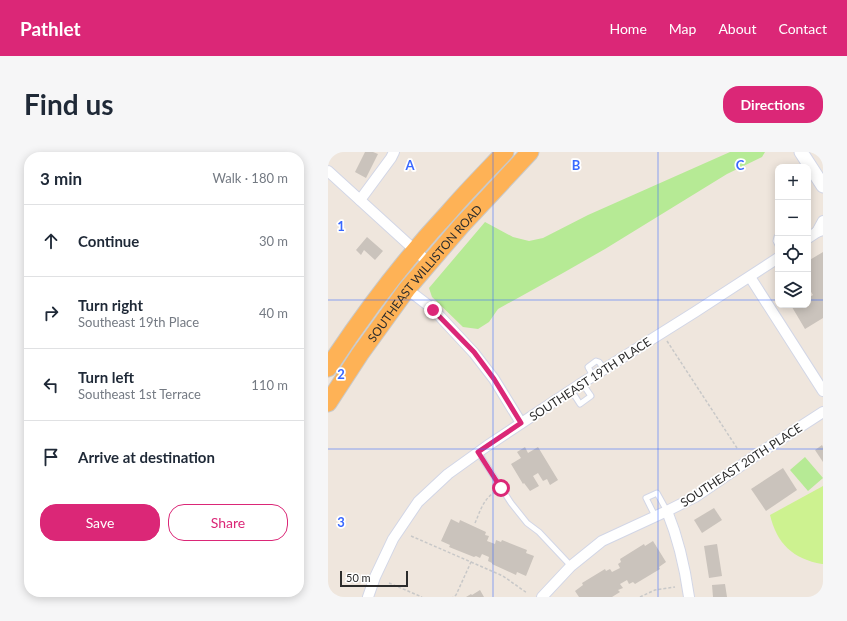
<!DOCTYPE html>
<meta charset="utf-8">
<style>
body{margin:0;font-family:Lato,sans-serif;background:#f6f6f7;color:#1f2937}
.controls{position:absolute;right:12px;top:12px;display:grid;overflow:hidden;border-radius:8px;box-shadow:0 2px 10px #0003}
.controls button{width:36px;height:36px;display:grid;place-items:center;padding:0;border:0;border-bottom:1px solid #e0e1e3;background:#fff;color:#1f2937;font:20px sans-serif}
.scale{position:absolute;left:12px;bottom:10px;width:68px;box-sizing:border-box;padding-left:4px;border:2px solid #2c2c2c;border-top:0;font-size:11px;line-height:14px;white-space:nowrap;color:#2c2c2c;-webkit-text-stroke:3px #fff;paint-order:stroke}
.stop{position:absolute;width:12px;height:12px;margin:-9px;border:3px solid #db2777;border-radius:50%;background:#fff}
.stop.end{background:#db2777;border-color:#fff;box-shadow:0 1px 4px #0008}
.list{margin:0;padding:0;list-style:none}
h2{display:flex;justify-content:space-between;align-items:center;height:52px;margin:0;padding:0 16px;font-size:17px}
h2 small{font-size:13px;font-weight:400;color:#747a83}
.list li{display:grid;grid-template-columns:26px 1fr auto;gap:12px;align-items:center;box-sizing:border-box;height:72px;padding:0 16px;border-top:1px solid #e0e1e3}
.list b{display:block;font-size:15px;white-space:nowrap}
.list p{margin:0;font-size:13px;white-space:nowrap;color:#747a83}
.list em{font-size:13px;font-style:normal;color:#747a83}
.actions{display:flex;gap:8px;padding:12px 16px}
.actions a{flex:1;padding:9px 0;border:1px solid #db2777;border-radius:16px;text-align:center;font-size:14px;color:#db2777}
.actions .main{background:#db2777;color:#fff}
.icon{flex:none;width:22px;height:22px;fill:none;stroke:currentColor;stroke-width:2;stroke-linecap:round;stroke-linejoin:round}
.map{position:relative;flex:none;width:495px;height:445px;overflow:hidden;border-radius:16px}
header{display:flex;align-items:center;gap:24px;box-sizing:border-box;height:56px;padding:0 20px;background:#db2777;color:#fff}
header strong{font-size:19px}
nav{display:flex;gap:22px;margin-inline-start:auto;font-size:14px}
.intro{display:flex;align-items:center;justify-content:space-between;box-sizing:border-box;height:96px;padding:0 24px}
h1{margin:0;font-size:28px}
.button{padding:10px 18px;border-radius:16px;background:#db2777;color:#fff;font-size:14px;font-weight:700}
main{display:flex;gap:24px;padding:0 24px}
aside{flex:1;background:#fff;border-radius:16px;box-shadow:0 2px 10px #0003}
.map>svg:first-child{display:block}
</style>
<header>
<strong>Pathlet</strong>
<nav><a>Home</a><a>Map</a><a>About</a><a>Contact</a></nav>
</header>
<div class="intro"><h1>Find us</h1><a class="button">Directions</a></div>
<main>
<aside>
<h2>3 min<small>Walk · 180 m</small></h2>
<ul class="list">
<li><svg class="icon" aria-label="ahead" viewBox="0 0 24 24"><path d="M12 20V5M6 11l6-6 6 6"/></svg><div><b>Continue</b></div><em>30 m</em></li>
<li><svg class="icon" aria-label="right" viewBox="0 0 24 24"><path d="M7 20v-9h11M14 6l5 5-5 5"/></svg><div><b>Turn right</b><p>Southeast 19th Place</p></div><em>40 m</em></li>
<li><svg class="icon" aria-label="left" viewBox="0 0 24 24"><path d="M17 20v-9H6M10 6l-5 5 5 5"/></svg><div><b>Turn left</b><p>Southeast 1st Terrace</p></div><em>110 m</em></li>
<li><svg class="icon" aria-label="arrive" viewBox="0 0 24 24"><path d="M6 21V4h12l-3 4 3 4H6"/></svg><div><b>Arrive at destination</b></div></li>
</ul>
<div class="actions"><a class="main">Save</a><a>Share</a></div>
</aside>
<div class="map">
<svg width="495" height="445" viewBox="0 0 495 445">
<rect width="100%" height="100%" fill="#efe6dd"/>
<g fill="#b6ea95">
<polygon points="402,0 437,0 434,5 399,22 277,97 235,121 170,157 161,170 150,177 135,175 104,145 101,136 157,70 185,85 201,89 215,86 260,63"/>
<polygon points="477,305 495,326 480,339 462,318"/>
</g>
<path fill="#cdf290" d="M495,334V412H494C465,407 449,392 442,363Z"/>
<g fill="#cac3bc">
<polygon points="37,0 45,0 50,2 38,26 27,20"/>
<polygon points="39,85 55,99 47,108 36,98 33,103 28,98"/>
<polygon points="495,100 495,166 477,177 464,155 468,153 480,153 480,146 485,143 480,135 480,109"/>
<polygon points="494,293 495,295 495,310 487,298"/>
<polygon points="197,295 200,301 210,295 230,328 222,333 219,327 215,329 210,321 205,324 211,334 202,339 196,331 195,332 183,312 193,306 189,300"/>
<polygon points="455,316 469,338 438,359 423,337"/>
<polygon points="386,356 394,368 374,381 366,368"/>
<polygon points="123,367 131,371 132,368 158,380 157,383 161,384 159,389 167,392 168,388 173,390 174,388 199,398 198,401 206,404 198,424 189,420 188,423 164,412 164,411 160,409 161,405 154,402 152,406 148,404 146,405 121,395 122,393 113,389"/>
<polygon points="325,389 338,410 331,415 332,417 307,432 305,430 301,432 299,428 292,432 295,436 290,438 292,440 284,445 251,445 247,439 255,433 254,431 277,417 278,419 282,417 284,420 292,416 290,412 293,410 292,407 316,392 317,394"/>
<polygon points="389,392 394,424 381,426 376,394"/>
<polygon points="397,432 399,445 385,445 384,433"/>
<polygon points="152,438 156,445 138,445 143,442 144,443"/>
</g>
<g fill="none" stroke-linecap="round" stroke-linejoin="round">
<defs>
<g id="service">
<polyline points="450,84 449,85 448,89 450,93"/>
<polyline points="265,224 260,215 268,209 271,210 276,217"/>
<polyline points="243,238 252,252 263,244 254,231"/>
<polyline points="150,300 183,351 199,371 211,380 243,414"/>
<polyline points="327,364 318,346 329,341 339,359"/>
</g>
<g id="minor">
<polyline points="0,19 101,111"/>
<polyline points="32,48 63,6 66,0"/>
<polyline points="489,80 495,69"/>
<polyline points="480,86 489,80 495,78"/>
<polyline points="422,125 495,239"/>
<polyline points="79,137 105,157 146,201 166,227 193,271"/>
<path d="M339,359C350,386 357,416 361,445"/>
<polyline points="40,445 47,425 65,387 90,350 120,322 159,294 254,231 367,160 450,106"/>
<polyline points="214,445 243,414 274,389 339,359 367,345 427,304 495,260"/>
</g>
<polyline id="tertiary" points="473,0 495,34"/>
<g id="trunk">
<path d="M0,216C36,161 76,108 121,60C139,39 158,20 177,0"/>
<path id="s1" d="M0,251L32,202L79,137L133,74L202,0"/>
</g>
</defs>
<use href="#service" stroke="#d2d6e6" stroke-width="7"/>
<use href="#minor" stroke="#d2d6e6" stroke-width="12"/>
<use href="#tertiary" stroke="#d2d6e6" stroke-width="15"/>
<use href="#trunk" stroke="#c8c8c8" stroke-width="19"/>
<g stroke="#c8c8c8" stroke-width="1.5" stroke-dasharray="3 2" stroke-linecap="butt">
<polyline points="339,189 409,296"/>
<path d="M147,371C152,360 155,347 167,340"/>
<polyline points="83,384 143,410 128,443 125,445"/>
<polyline points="143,410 175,424 199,441"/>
<polyline points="61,431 94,445"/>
<polyline points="312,445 327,438 347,435"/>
</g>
<use href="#service" stroke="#fff" stroke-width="5"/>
<use href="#minor" stroke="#fff" stroke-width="10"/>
<use href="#tertiary" stroke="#fff" stroke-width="13"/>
<use href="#trunk" stroke="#feb256" stroke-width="17"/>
</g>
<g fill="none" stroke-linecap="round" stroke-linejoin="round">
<polyline stroke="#db2777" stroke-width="5" points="105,158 146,200 166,227 193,271 150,300 173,336"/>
</g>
<path fill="none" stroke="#3968ff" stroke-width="1" stroke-opacity="0.55" d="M165,0V445M330,0V445M0,148H450M480,148H495M0,297H495"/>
<g text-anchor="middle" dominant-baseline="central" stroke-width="3.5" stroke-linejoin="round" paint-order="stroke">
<g font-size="12" fill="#2c2c2c" stroke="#fff">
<text stroke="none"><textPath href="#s1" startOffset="162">SOUTHEAST WILLISTON ROAD</textPath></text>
<text transform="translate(262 227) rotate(-33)">SOUTHEAST 19TH PLACE</text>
<text transform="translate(413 313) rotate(-33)">SOUTHEAST 20TH PLACE</text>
</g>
</g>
<g font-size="13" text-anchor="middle" font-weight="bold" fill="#3968ff" stroke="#fff" stroke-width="3.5" stroke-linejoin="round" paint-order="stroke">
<text x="82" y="18">A</text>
<text x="248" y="18">B</text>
<text x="412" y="18">C</text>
<text x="13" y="79">1</text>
<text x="13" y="227">2</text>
<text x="13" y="375">3</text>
</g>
</svg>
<div class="controls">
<button>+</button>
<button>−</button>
<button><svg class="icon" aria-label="locate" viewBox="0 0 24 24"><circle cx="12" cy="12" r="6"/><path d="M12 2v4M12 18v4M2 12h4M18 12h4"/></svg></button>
<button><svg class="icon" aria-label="layers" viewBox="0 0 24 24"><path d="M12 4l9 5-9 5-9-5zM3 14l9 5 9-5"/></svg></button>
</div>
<div class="scale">50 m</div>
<div class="stop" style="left:173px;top:336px"></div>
<div class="stop end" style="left:105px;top:158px"></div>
</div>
</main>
